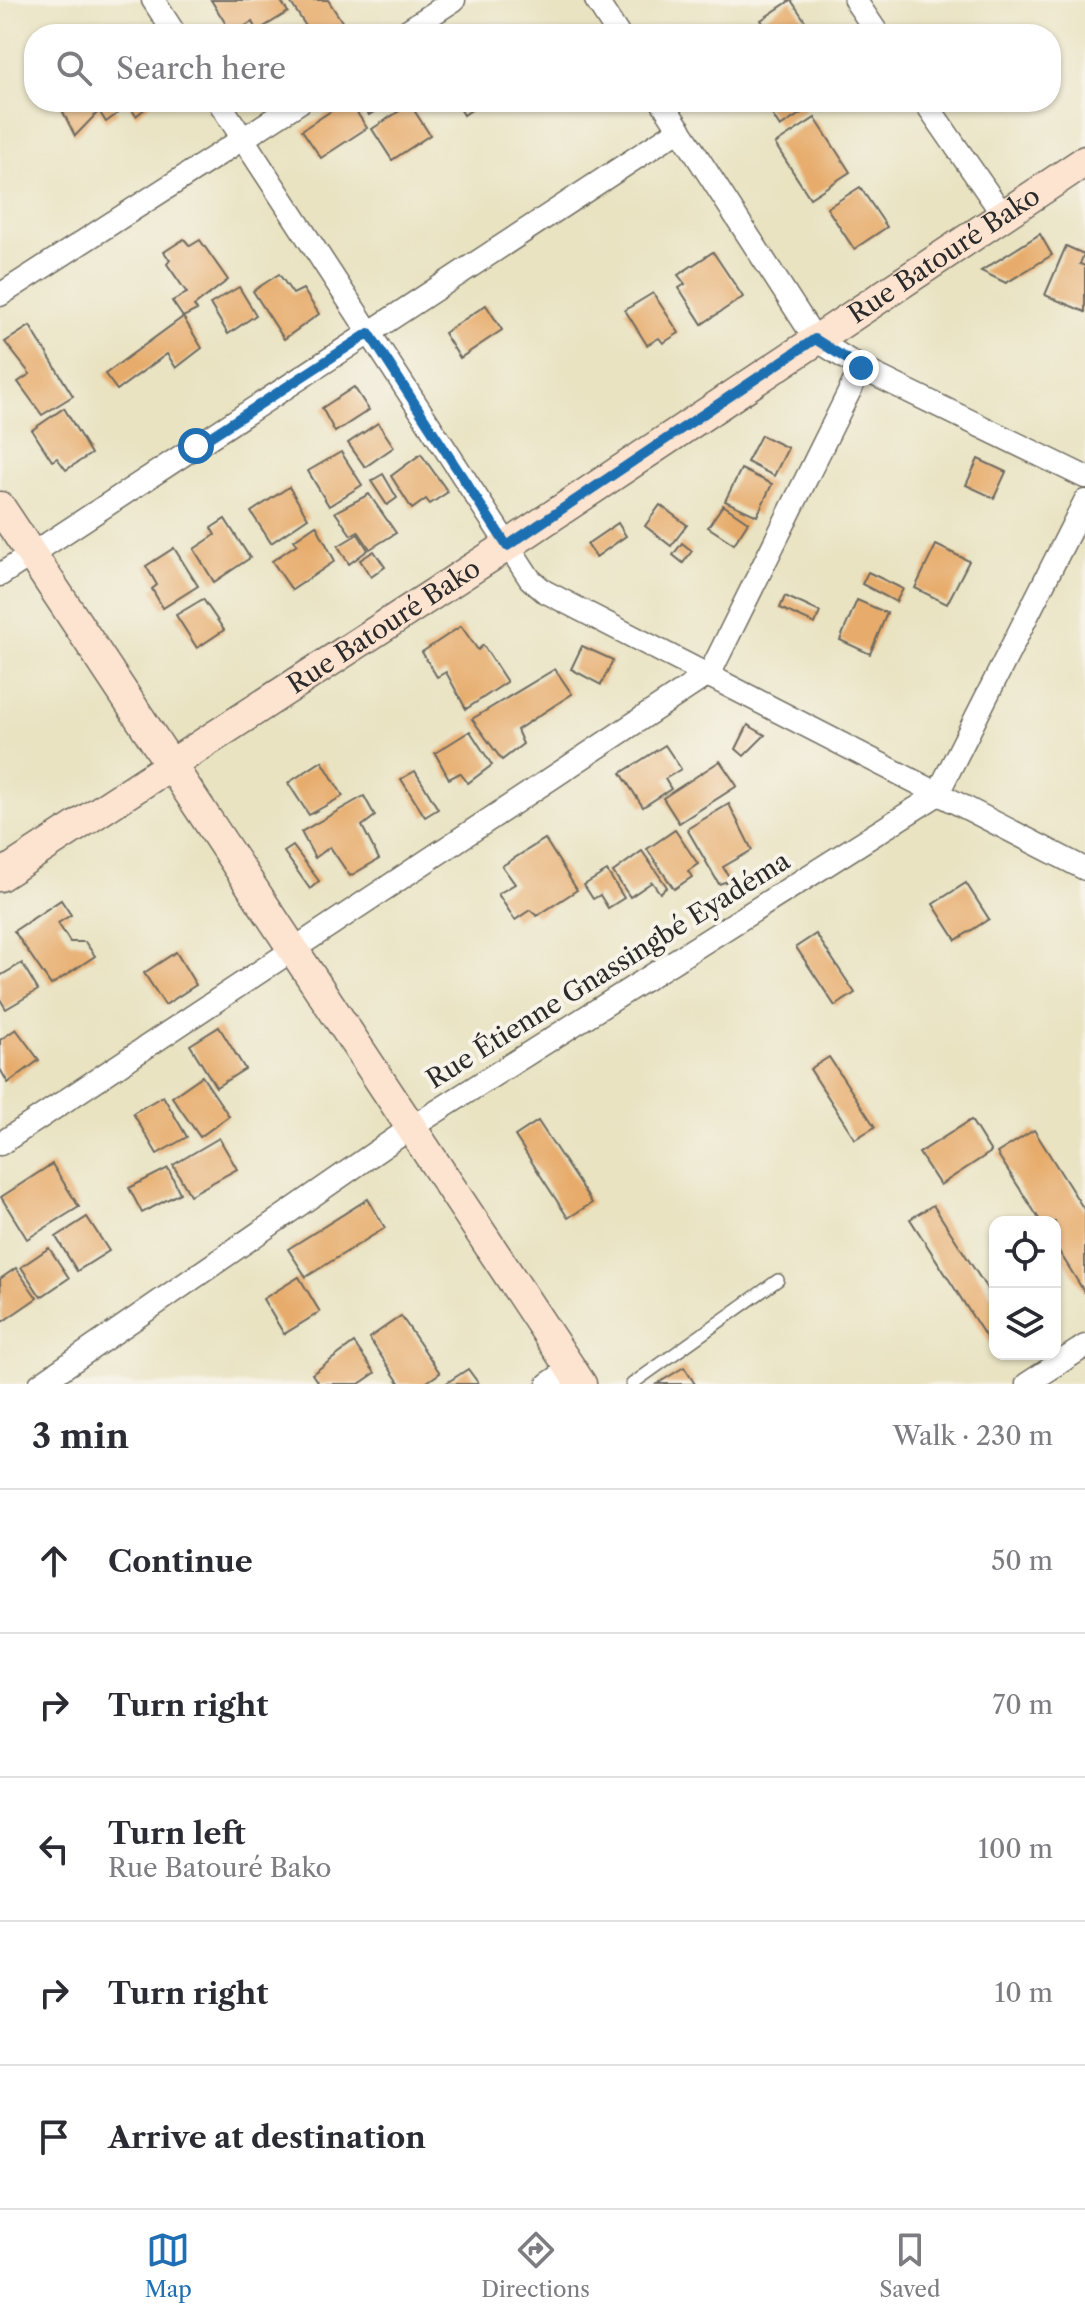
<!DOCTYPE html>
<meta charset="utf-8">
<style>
body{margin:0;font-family:"Libre Caslon Text",serif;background:#f7f7f7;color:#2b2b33}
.controls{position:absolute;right:24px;bottom:24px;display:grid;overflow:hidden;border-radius:16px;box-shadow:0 2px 6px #0004}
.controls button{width:72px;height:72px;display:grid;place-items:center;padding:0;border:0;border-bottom:2px solid #e1e1e2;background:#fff;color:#2b2b33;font:40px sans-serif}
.stop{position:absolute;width:24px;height:24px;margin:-18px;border:6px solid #1f6fb2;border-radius:50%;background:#fff}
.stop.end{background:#1f6fb2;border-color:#fff;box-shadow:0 2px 8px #0008}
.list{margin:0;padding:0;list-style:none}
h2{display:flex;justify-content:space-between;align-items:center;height:104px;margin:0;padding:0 32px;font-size:34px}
h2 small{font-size:26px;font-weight:400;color:#7c7c81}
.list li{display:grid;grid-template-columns:52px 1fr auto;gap:24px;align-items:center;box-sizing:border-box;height:144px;padding:0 32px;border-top:2px solid #e1e1e2}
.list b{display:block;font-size:30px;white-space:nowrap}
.list p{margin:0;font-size:26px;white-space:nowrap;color:#7c7c81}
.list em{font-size:26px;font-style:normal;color:#7c7c81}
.icon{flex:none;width:44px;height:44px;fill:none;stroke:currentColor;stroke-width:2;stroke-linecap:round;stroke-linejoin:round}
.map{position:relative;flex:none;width:1085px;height:1384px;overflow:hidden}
.search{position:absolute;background:#fff;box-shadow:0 2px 6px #0004;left:24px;right:24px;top:24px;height:88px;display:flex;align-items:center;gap:20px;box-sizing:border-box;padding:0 28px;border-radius:32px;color:#7c7c81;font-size:30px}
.sheet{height:824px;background:#fff}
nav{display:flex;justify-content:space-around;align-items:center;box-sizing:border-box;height:112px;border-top:2px solid #e1e1e2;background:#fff;font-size:22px;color:#7c7c81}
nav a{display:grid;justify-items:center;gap:4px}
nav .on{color:#1f6fb2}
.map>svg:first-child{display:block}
</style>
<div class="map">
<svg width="1085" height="1384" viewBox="0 0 1085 1384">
<rect width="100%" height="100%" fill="#f7f3e8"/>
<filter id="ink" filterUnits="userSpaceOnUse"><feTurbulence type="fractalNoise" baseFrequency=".0125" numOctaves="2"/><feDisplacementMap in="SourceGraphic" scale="16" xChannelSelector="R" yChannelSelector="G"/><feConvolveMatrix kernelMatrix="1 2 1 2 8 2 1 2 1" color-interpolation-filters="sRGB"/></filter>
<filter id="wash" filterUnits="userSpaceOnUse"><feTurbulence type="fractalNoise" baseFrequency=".006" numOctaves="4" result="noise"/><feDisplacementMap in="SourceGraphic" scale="32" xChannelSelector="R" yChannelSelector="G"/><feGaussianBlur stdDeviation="1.8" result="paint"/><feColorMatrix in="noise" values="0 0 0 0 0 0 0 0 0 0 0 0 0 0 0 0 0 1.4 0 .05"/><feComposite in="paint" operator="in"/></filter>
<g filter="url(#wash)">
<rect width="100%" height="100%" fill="#e9e3c2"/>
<g id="blocks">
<g fill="#e7ac6c">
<polygon points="211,0 280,0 288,12 257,31 252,22 232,34"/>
<polygon points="289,0 328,0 350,34 311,34"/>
<polygon points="791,0 814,34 770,34 761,20"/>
<polygon points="58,102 111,102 118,113 106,122 99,111 75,136"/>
<polygon points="127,102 153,102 136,116"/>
<polygon points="345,102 350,102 367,128 321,158 302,130"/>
<polygon points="361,102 389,102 369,115"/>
<polygon points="456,102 483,102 464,115"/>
<polygon points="764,102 801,102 806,110 780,127"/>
<polygon points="410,104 430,135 392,160 372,129"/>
<polygon points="815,118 850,172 810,198 775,144"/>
<polygon points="860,187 887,227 854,249 827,208"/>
<polygon points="1040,234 1052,255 1006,283 981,271"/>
<polygon points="184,239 190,246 200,240 228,280 194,306 197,310 183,317 172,301 187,293 167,264 170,260 164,252"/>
<polygon points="1066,246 1084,254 1080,264 1085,266 1085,312 1045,295"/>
<polygon points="713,252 743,297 702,324 679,288 685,284 678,275"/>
<polygon points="279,274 293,294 303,289 319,314 284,339 253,291"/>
<polygon points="239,287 256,315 228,334 210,304"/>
<polygon points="653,293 679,333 663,343 659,338 647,345 625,310"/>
<polygon points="486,305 502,330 460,358 444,333"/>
<polygon points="183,317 202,348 176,368 167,354 117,390 105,374"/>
<polygon points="30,326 73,396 42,415 18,382 30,374 5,342"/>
<polygon points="354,387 369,410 335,432 322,408"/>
<polygon points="64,408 91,454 66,470 57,458 52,461 32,430"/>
<polygon points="378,423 394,447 365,467 348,443"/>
<polygon points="761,435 788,448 774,476 747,462"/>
<polygon points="341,452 362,485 329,506 308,471"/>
<polygon points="421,454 448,492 430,504 426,499 412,509 391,476"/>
<polygon points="978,459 1006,472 994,498 966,485"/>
<polygon points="741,469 772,484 757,516 725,501"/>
<polygon points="383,474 397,498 387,505 371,481"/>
<polygon points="289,487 308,518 271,543 251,512"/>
<polygon points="369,494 396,533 370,549 358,531 351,535 335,512"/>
<polygon points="660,505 687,525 671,546 645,526"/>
<polygon points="723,505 748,522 734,544 708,527"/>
<polygon points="225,519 250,558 214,582 194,549 215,535 211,528"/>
<polygon points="618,523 626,536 596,557 587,544"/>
<polygon points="316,525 335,561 292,590 272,561 297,544 294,540"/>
<polygon points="358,534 368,550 349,564 338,546"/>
<polygon points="682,543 692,551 683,563 673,555"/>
<polygon points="936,545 969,561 947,604 915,588"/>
<polygon points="174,548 198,586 163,608 152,589 157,585 146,566"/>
<polygon points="374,551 385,567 371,577 360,560"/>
<polygon points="868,572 903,589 896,602 862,584"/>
<polygon points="785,596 820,612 815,624 780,608"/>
<polygon points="203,599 224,630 197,648 176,615"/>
<polygon points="857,600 887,613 870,654 840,640"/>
<polygon points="461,626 478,650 483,645 507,682 466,709 446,672 437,677 422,652"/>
<polygon points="582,646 613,660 601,685 571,669"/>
<polygon points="555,669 572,694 517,730 523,744 502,760 472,719"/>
<polygon points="748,725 765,735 744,756 736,749"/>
<polygon points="470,731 492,765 468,783 460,773 449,779 435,753"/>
<polygon points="665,745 681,769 665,779 671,789 643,807 621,773"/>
<polygon points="322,761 343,796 309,815 288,783"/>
<polygon points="720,761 737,786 679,823 663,798"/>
<polygon points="415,771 438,809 425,817 401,779"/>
<polygon points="364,796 375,816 362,826 379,859 350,876 330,847 315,858 301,832"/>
<polygon points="729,804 752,850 723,867 731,880 719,884 687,829"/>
<polygon points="675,830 698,864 688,871 692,877 674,889 647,849"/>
<polygon points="545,839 577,890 537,916 530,910 515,920 498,894 515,884 502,866"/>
<polygon points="293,846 319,881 310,889 284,852"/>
<polygon points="642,851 667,887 660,893 652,882 630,897 613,872"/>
<polygon points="607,871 624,898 608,908 600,895 593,899 584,885"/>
<polygon points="966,883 989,919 956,940 933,904"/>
<polygon points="61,900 71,915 58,923 70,942 85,942 95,956 51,985 14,931"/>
<polygon points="816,934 855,993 835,1006 796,947"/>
<polygon points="176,952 196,985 165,1005 144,973"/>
<polygon points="22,963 38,990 6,1009 0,999 0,976"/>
<polygon points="219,1027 245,1069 216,1087 190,1045"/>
<polygon points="16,1029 39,1060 8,1083 0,1069 0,1040"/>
<polygon points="829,1057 875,1127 855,1139 810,1069"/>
<polygon points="202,1076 229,1116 200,1137 172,1097"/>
<polygon points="163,1096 187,1137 157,1154 133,1113"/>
<polygon points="971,1120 991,1152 940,1185 919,1153"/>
<polygon points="538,1121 592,1203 568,1218 515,1136"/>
<polygon points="1034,1130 1085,1211 1085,1293 1055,1245 1055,1222 1041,1222 997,1153"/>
<polygon points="219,1138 237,1169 190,1195 173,1165"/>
<polygon points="52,1164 79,1207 27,1239 1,1197"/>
<polygon points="168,1168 180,1193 142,1213 129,1188"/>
<polygon points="368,1199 385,1228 306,1277 288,1249"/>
<polygon points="933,1205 995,1301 993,1348 910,1219"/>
<polygon points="87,1217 109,1251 77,1271 56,1237"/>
<polygon points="49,1248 69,1278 41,1297 21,1267"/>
<polygon points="16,1268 37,1298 2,1322 0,1279"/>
<polygon points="299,1277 320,1312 284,1334 263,1299"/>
<polygon points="401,1316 440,1373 424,1384 400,1384 369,1338"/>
<polygon points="354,1343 375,1373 359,1384 319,1384 312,1374"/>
<polygon points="684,1367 695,1384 657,1384"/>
<polygon points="468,1369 479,1384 445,1384"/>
</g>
</g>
</g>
<g filter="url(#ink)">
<use href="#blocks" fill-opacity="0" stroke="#6e6b60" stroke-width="2"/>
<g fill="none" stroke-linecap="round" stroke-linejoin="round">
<defs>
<polyline id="lane" points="632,1384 778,1280"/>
<g id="street">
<polyline points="153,0 175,34"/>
<polyline points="596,0 618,34"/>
<polyline points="855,0 878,34"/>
<polyline points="402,34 454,0"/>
<polyline points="219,102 530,579 544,591 1085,869"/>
<polyline points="662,102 815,339 861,368 1085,477"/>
<polyline points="925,102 1003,215"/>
<polyline points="0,295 300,102"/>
<polyline points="0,575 680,129"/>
<polyline points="0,1144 710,673 861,368"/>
<polyline points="40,1384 412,1127 937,795 1085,501"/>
<polyline points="548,1384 571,1368"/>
<polyline points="1027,1384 1085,1346"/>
</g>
<g id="secondary">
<polyline points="0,507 581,1384"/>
<path id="s1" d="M0,876L507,546L1085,161"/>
</g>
</defs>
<use href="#lane" stroke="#6e6b60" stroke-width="14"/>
<use href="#street" stroke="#6e6b60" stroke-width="25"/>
<use href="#secondary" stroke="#6e6b60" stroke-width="33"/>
<use href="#lane" stroke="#fff" stroke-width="11"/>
<use href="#street" stroke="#fff" stroke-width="22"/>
<use href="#secondary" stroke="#fde4d0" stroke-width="30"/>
</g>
</g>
<g fill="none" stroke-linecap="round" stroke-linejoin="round" filter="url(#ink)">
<polyline stroke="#1f6fb2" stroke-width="10" points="196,446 369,333 507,546 815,339 861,368"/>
</g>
<g text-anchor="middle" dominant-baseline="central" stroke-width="8" stroke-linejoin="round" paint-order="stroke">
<g font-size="26" fill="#2b2b2b" stroke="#f7f3e8">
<text stroke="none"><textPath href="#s1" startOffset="1130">Rue Batouré Bako</textPath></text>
<text stroke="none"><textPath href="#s1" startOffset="458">Rue Batouré Bako</textPath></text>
<text transform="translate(608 970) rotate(-32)">Rue Étienne Gnassingbé Eyadéma</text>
</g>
</g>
</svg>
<div class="controls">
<button><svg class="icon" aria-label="locate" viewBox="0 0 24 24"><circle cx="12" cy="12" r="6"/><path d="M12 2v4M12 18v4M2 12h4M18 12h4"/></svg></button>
<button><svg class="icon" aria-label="layers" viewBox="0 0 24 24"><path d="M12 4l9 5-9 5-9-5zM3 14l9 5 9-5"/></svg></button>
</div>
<div class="stop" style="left:196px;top:446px"></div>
<div class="stop end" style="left:861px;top:368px"></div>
<div class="search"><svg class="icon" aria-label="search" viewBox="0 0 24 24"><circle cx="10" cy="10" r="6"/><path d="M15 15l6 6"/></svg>Search here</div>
</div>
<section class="sheet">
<h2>3 min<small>Walk · 230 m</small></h2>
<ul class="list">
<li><svg class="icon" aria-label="ahead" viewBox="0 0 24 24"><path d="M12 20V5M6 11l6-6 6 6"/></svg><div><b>Continue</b></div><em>50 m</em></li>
<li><svg class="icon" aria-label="right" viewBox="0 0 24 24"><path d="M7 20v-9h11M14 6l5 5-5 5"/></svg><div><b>Turn right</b></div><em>70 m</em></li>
<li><svg class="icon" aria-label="left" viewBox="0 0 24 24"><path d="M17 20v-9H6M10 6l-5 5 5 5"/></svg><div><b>Turn left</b><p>Rue Batouré Bako</p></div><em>100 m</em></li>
<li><svg class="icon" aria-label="right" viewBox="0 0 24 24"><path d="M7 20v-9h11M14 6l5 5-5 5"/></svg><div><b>Turn right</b></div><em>10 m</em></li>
<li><svg class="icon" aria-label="arrive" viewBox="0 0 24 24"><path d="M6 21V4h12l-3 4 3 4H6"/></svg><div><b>Arrive at destination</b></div></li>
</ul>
</section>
<nav>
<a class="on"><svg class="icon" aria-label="map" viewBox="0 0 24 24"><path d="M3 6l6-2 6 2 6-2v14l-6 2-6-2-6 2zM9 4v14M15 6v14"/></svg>Map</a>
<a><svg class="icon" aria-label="directions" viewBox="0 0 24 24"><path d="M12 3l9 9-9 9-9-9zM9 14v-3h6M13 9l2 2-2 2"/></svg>Directions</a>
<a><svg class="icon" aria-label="saved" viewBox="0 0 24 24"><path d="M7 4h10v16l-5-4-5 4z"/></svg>Saved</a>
</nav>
